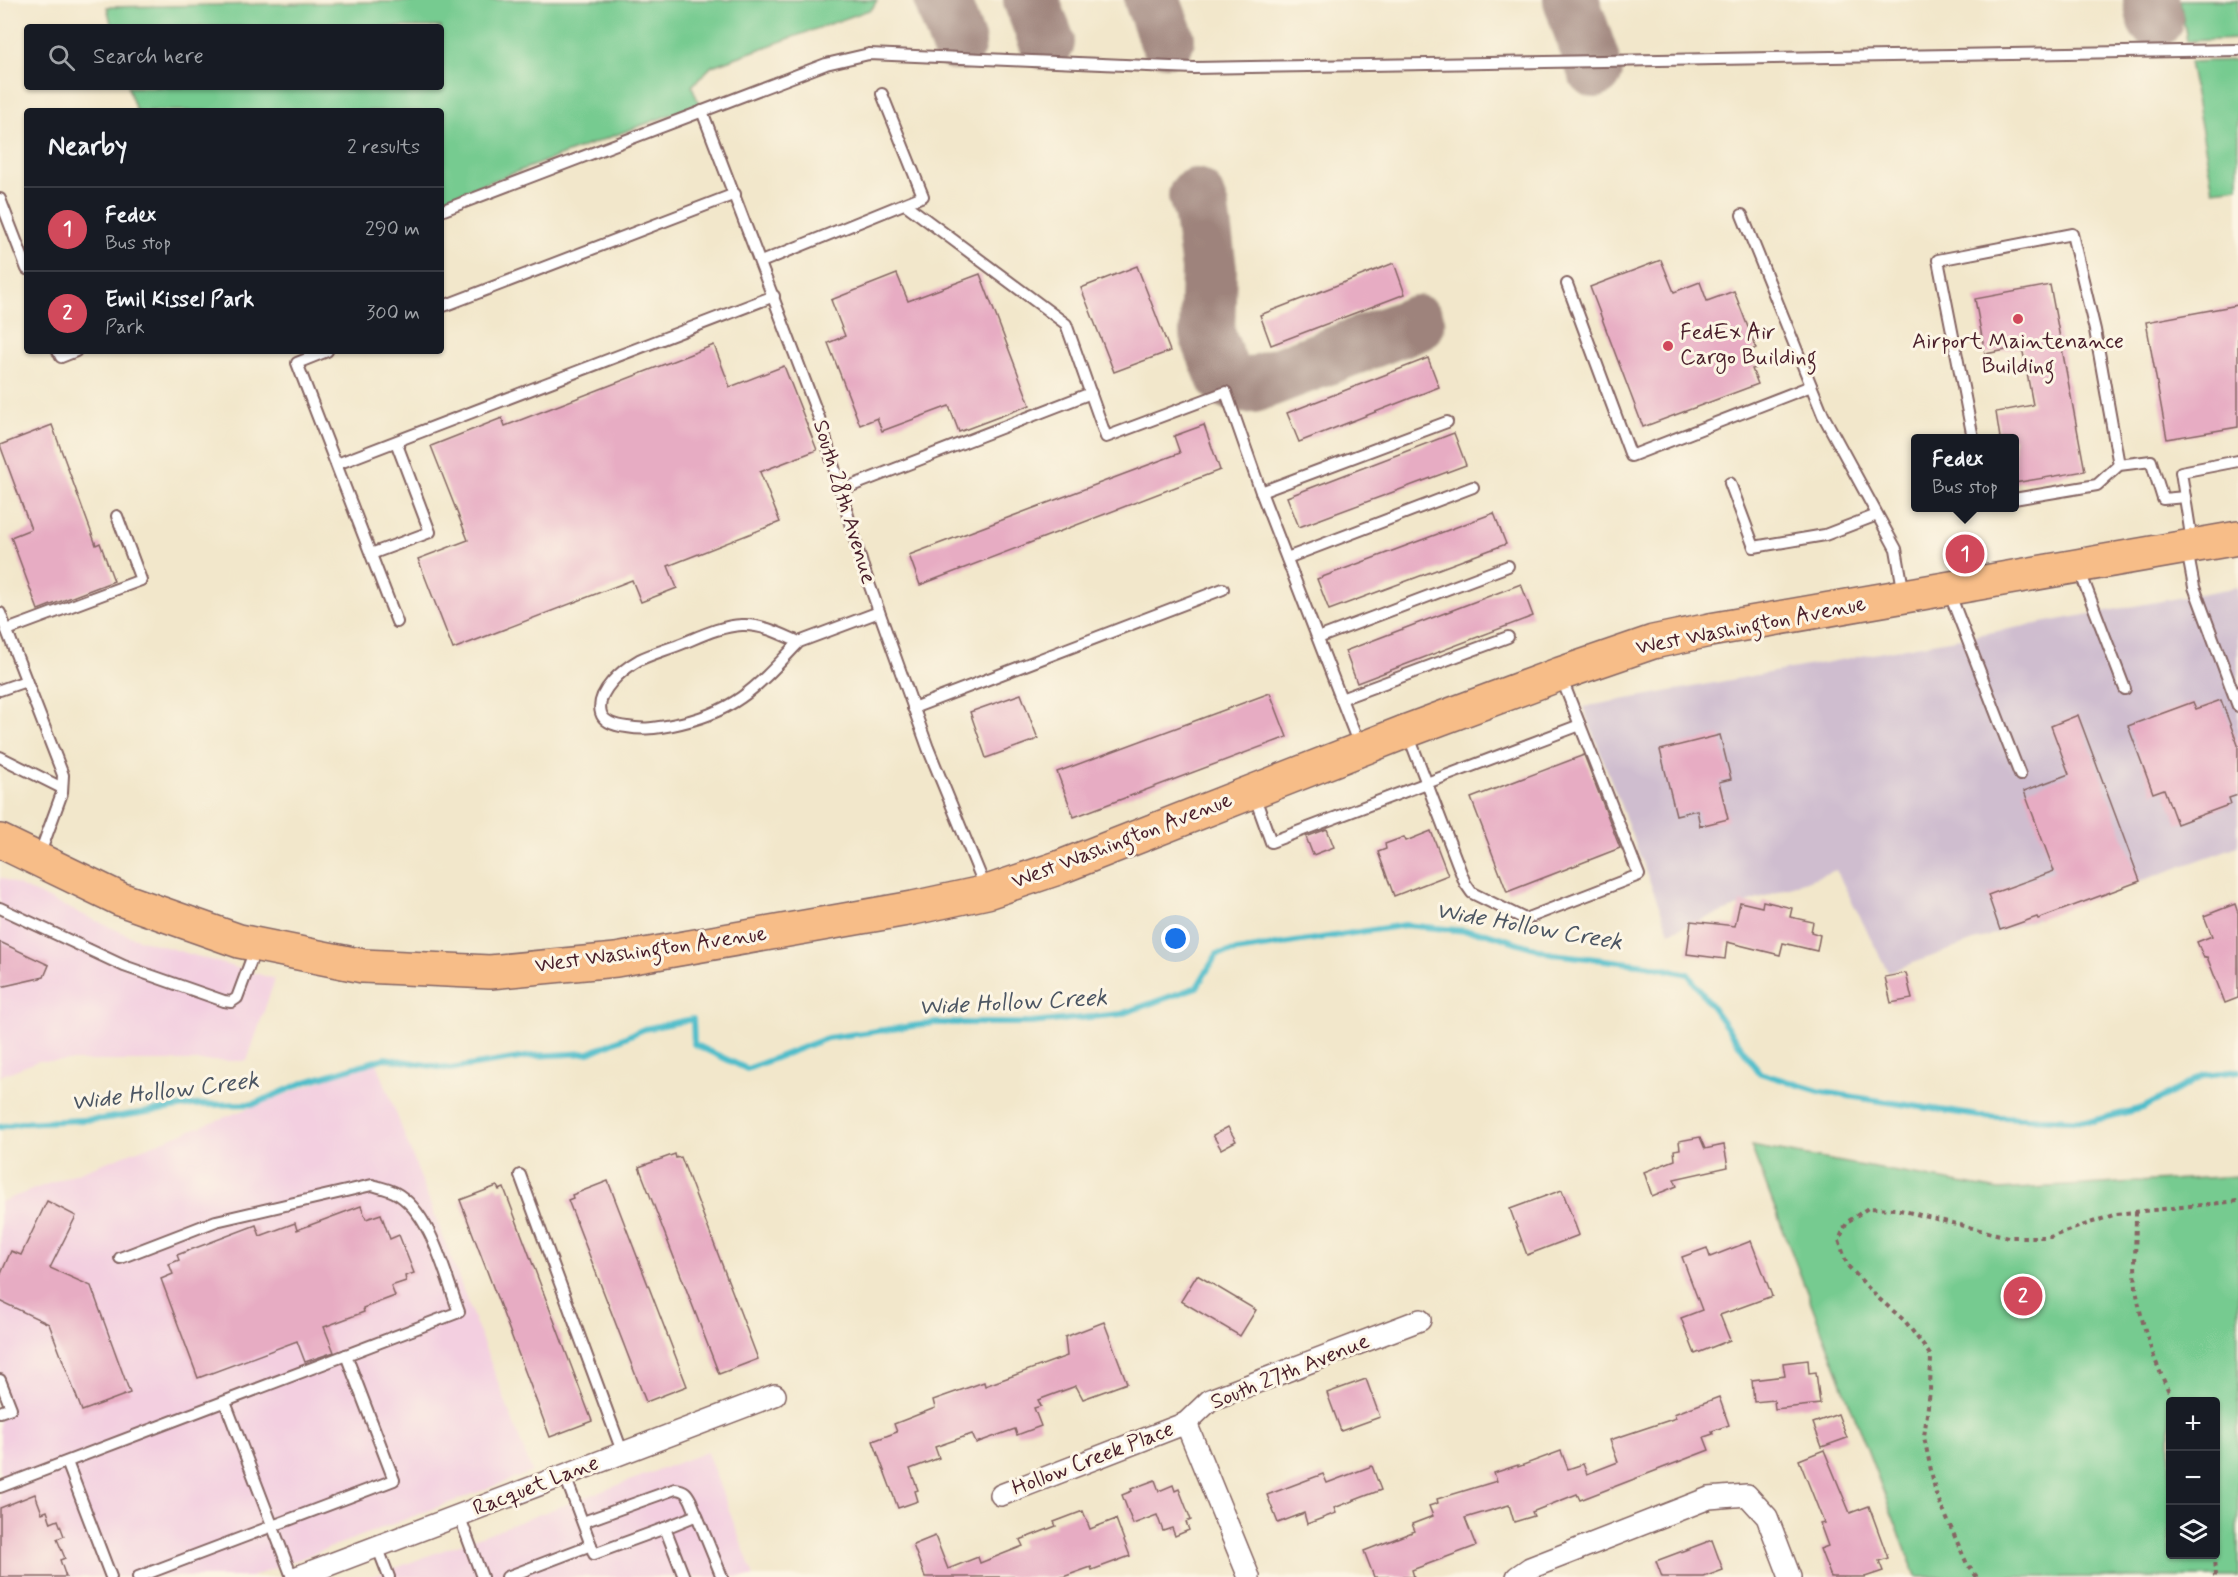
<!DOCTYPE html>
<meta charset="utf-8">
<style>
body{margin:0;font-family:Mynerve,sans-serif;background:#20242c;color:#f1f3f6}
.controls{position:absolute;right:18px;bottom:18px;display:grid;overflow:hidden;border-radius:6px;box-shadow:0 2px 4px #0004}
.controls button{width:54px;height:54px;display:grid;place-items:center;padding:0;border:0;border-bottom:2px solid #363941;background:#171b24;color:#f1f3f6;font:30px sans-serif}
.you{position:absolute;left:1176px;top:939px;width:21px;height:21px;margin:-15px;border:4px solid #fff;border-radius:50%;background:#1a73e8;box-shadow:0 0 0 9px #1a73e833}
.badge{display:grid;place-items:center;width:39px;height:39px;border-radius:50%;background:#d1495b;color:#fff;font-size:20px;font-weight:700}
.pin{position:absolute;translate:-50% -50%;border:3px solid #fff;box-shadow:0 2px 6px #0006}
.popup{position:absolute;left:1911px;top:434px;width:108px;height:78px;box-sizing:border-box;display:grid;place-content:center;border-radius:6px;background:#171b24;filter:drop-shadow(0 2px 4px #0005);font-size:20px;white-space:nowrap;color:#9ea1a6}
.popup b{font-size:22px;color:#f1f3f6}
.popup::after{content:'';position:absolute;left:50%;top:100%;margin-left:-12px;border:12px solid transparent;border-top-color:#171b24}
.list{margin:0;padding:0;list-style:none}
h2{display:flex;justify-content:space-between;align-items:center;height:78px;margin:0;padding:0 24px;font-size:26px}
h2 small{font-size:20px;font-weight:400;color:#9ea1a6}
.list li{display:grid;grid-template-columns:39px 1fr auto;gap:18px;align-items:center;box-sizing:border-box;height:84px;padding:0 24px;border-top:2px solid #363941}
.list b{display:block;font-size:22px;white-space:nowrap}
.list p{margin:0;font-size:20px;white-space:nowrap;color:#9ea1a6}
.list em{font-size:20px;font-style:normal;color:#9ea1a6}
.icon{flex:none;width:33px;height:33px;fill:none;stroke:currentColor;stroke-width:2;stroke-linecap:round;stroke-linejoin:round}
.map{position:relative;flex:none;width:2238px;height:1577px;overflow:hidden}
.search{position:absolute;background:#171b24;box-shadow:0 2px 4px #0004;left:24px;top:24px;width:420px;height:66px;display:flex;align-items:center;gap:15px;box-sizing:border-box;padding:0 21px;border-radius:6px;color:#9ea1a6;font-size:22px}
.panel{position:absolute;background:#171b24;box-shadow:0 2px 4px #0004;left:24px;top:108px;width:420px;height:246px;border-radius:6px}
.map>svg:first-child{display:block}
</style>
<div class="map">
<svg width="2238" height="1577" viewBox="0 0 2238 1577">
<rect width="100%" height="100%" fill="#fcf5e5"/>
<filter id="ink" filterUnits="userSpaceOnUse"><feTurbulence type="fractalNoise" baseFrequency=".0167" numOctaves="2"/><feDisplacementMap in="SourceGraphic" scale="12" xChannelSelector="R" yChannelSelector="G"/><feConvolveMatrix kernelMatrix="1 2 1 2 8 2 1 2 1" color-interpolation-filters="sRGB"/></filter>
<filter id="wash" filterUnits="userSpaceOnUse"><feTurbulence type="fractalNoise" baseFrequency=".008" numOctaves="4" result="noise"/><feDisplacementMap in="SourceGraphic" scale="24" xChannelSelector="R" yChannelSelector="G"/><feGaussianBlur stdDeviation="1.35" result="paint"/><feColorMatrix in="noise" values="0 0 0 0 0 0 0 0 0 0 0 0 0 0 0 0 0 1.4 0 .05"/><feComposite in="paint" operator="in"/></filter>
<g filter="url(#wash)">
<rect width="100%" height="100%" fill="#f2e7cb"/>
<g fill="#f3cfe0">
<polygon points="0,877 132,937 275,979 247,1061 38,1061 0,1076"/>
<polygon points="376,1060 532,1472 251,1577 0,1577 0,1202"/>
<polygon points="707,1452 754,1577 371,1577"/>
</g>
<polygon fill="#cfbdcf" points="2238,587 2238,846 1888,972 1836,870 1669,932 1583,707"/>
<g fill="#76cb90" stroke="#60755e" stroke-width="1.5" fill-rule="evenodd">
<polygon points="483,0 877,0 872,9 712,66 692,86 699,104 441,200 441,111 136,111 128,87 441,87 441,27 112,27 107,7"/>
<polygon points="2180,0 2238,0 2238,39 2187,41"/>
<polygon points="2238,60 2238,187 2213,190 2189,62"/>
<path d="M1751,1146L1999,1190L2238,1176V1577H1916ZM2170,1402H2216V1554H2170Z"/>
</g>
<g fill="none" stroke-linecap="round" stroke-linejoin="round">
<polyline stroke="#50bdca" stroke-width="6" points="0,1127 20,1123 102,1119 192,1105 254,1104 305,1082 385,1058 450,1069 532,1056 589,1053 644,1029 693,1019 694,1044 747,1069 827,1038 934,1023 1030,1023 1121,1014 1197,987 1217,954 1405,925 1487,933 1553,954 1647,965 1688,974 1760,1073 1822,1092 1979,1116 2092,1121 2143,1108 2205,1075 2238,1071"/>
<g stroke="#9e837b" stroke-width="56">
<polyline points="942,0 958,43"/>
<polyline points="1031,0 1047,42"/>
<polyline points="1152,0 1167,39"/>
<polyline points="1571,0 1595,70"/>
<polyline points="2151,0 2155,20"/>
<path d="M1196,196L1201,209L1209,268L1207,334L1224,377C1233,386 1242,386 1253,385L1417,323"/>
</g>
</g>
<g id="blocks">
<g fill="#e7acc3">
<polygon points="1661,260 1674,292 1700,282 1707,301 1734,291 1756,348 1750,351 1756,368 1752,369 1758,384 1643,427 1590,287"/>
<polygon points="1394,263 1405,294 1271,345 1260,315"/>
<polygon points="1137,266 1170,351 1114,372 1081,288"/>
<polygon points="897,274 908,301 980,274 1030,405 959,432 949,406 882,431 877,418 860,425 828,343 845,336 831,300"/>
<polygon points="2050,285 2085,471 2014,483 2014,438 2000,438 1996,412 2033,405 2022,347 1985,354 1975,299"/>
<polygon points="2238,305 2238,427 2167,439 2146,322"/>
<polygon points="714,345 730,387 784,366 817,450 760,472 780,522 668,566 677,588 641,602 632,580 453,649 418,559 468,540 431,446 502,418 505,426"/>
<polygon points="1428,358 1439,387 1299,442 1287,413"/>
<polygon points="52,425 96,545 100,543 114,581 38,610 11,537 31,529 0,445"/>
<polygon points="1204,425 1220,470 920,585 909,555 1180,453 1174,436"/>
<polygon points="1454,433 1466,465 1299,527 1287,497"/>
<polygon points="1494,513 1506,544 1329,610 1317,579"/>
<polygon points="1521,584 1533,616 1357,683 1345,651"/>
<polygon points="1270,693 1287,737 1074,817 1057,772"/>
<polygon points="1021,694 1038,739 986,758 970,712"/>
<polygon points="2221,700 2238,745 2238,795 2229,798 2231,804 2177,824 2164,789 2153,793 2128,726 2193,702 2196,709"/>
<polygon points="2078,715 2140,881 2038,919 2037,917 2000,930 1988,895 2054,871 2024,791 2069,774 2051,726"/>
<polygon points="1720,735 1731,779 1719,782 1728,819 1700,826 1697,810 1676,815 1660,750"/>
<polygon points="1584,755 1620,848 1507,892 1471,798"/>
<polygon points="1327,829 1334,847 1313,855 1306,837"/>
<polygon points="1431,831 1448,875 1394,896 1378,852 1386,849 1385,844 1404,837 1406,841"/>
<polygon points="1763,901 1792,908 1790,917 1813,922 1811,932 1820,935 1817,951 1783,943 1780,955 1727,942 1725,959 1687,954 1691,921 1735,926 1740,902 1762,907"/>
<polygon points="2235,904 2238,913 2238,998 2225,1003 2207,957 2204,958 2197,942 2212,936 2204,916"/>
<polygon points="0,942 49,965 44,977 0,987"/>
<polygon points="1906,973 1912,999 1891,1003 1885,977"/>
<polygon points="1228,1127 1236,1141 1221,1149 1213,1135"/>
<polygon points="1700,1137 1705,1149 1724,1145 1728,1167 1674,1179 1677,1186 1652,1196 1644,1172 1675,1160 1674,1150 1680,1149 1679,1141"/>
<polygon points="675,1154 676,1158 681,1157 758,1359 719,1374 639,1167"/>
<polygon points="608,1181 687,1386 646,1402 568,1200 573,1198 572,1195"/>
<polygon points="497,1186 499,1190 504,1188 592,1421 550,1437 460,1200"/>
<polygon points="1562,1190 1579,1235 1527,1255 1510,1209"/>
<polygon points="47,1201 76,1216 50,1268 91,1286 130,1393 82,1411 49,1324 0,1301 0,1276 11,1251 21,1255"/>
<polygon points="361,1206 366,1219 381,1214 390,1239 399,1235 414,1273 405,1276 406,1281 391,1286 395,1296 363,1308 364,1312 324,1327 334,1352 305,1362 297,1341 198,1378 161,1279 173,1274 169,1264 179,1260 177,1255 256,1225 260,1236 295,1223 297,1230"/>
<polygon points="1751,1241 1772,1296 1720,1315 1730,1340 1695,1354 1681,1318 1702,1310 1682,1257 1707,1248 1710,1257"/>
<polygon points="1197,1275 1256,1310 1240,1336 1181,1301"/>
<polygon points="1104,1322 1127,1383 1083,1399 1076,1386 1038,1400 1041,1406 1034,1408 1041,1426 1017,1435 1015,1429 976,1443 972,1434 935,1447 939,1458 910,1469 918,1490 915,1491 918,1501 898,1508 873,1441 897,1432 894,1424 935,1408 933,1400 984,1382 985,1386 1067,1356 1065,1337"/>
<polygon points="1808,1360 1809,1373 1816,1372 1820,1404 1775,1409 1774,1400 1754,1402 1752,1380 1785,1376 1783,1363"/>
<polygon points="1366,1379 1380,1417 1341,1431 1327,1393"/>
<polygon points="1719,1397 1729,1425 1712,1431 1713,1434 1704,1437 1709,1450 1580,1500 1577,1494 1532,1512 1534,1516 1514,1522 1509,1505 1465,1518 1476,1546 1412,1570 1414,1577 1374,1577 1364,1551 1415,1531 1412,1524 1433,1516 1429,1506 1438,1503 1437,1499 1497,1481 1494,1473 1518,1465 1518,1467 1561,1451 1568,1469 1583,1464 1587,1474 1618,1462 1610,1440 1676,1418 1674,1414"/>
<polygon points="1838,1414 1847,1438 1822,1447 1813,1423"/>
<polygon points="1824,1450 1850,1513 1869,1506 1888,1558 1879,1561 1883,1571 1865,1577 1831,1577 1820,1549 1828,1546 1820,1524 1824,1523 1799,1460"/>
<polygon points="1372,1466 1381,1490 1334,1508 1336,1513 1307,1524 1304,1513 1278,1523 1267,1495 1323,1474 1327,1483"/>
<polygon points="1155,1480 1159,1491 1173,1485 1175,1491 1179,1489 1191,1520 1186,1522 1189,1530 1175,1536 1172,1528 1163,1531 1157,1515 1133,1524 1122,1495 1132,1491 1131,1489"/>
<polygon points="35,1494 42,1513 47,1511 51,1523 58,1520 64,1536 57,1539 65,1558 60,1560 66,1577 0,1577 0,1508"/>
<polygon points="1083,1511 1090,1529 1116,1519 1130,1556 1092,1570 1091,1567 1063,1577 925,1577 913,1545 935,1536 948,1569 978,1557 980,1563 1023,1546 1020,1540 1056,1526 1054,1522"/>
<polygon points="1712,1540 1723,1570 1704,1577 1662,1577 1656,1561"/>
</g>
</g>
</g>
<g filter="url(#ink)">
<use href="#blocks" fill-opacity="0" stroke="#856563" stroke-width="1.5"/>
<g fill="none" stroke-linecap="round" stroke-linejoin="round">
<defs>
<g id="lane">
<polyline points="702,111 821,423 862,564 928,748 986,889"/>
<polyline points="0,199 27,269"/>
<polyline points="905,204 1066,324 1106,437 1226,392 1261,492"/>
<polyline points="441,211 826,64 869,54 1194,68 2238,50"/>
<polyline points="1742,215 1823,415 1896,549 1904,594"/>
<polyline points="761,262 923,196 882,94"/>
<polyline points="1567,284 1631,456 1811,386"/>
<polyline points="441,307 735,194"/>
<polyline points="58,351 61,357 76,351"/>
<polyline points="327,351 297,363 397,622"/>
<polyline points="1973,438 1938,260 2072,234 2095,330 2119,465"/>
<polyline points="337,464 774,296"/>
<polyline points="1730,483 1754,547 1825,535 1877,515"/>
<polyline points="841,490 1091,393"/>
<polyline points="2014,499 2097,485 2119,465 2151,461 2163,499 2185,497"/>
<polyline points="2192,542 2181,472 2238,461"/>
<polyline points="2187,550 2194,587 2238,706"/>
<polyline points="371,554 430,532 396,442"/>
<polyline points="1287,558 1473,487"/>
<polyline points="2079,569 2125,689"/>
<polyline points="1949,592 2020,775"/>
<polyline points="0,613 63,775 62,793 39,856"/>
<polyline points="7,630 141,580 117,516"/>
<polyline points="1318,638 1508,566"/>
<path d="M799,642C757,687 735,713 672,725C656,728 644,730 627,727C618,726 604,723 601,713C595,692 623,669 639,660C649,655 662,651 673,647C695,639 718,626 742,625C762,624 781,634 799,642L879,612"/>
<polyline points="0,690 26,681"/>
<polyline points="1341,699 1508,637"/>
<polyline points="913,708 1223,589"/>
<polyline points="1408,734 1465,883 1472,893 1525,919 1639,875 1561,677"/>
<polyline points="1359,745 1261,492 1447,422"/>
<polyline points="0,757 62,788"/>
<polyline points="1254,795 1271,842 1580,725"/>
<polyline points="0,908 124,966 224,1001 231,1002 237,998 256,947"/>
<polyline points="520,1175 623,1454"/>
<polyline points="0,1380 11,1408 0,1412"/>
<polyline points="225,1402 292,1577"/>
<polyline points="67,1462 111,1577"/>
<path d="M0,1487L459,1312C445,1275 431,1211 394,1192C388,1189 379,1187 372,1185L216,1221L120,1258"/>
<polyline points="459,1515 482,1577"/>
<path d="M583,1522L675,1489C685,1490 687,1493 691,1501L722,1577"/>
<polyline points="665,1528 697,1515"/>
<polyline points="591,1545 594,1554 665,1528 684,1577"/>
<polyline points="377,1546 389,1577"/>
<polyline points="138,1577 394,1480 346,1355"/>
<polyline points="507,1577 591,1545 565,1476"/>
</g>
<g id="street">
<polyline points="1001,1495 1186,1423"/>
<polyline points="297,1577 775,1395"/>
<polyline points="1249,1577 1186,1423 1210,1400 1420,1320"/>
<polyline points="1517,1577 1530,1568 1709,1498 1747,1495 1767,1517 1790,1577"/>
</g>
<polyline id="primary" points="0,841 120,899 239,941 363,966 490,972 616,960 913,908 987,892 1058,868 1407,731 1560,674 1653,642 1710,630 2238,538"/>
</defs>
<use href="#lane" stroke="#856563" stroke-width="14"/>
<use href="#street" stroke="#856563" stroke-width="24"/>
<use href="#primary" stroke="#856563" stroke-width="36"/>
<g stroke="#856563" stroke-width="4" stroke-dasharray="4.5 4.5" stroke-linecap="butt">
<path d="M2136,1212C2136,1237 2134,1263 2136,1287C2141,1327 2156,1366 2174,1402"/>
<polyline points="2214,1554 2215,1577"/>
<polyline points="1977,1577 1967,1564 1936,1494 1924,1437 1930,1391 1931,1356 1905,1321 1877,1297 1847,1265 1839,1240 1847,1222 1868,1208 1896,1209 2008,1237 2050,1237 2116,1214 2238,1201"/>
</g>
<use href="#lane" stroke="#fff" stroke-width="10"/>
<use href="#street" stroke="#fff" stroke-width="21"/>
<use href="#primary" stroke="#f7bd88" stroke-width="33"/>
</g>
</g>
<g fill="#d1495b" stroke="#fcf5e5" stroke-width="2">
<circle cx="2018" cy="319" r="6"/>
<circle cx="1668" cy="346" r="6"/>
</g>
<g text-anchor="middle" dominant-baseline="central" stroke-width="6" stroke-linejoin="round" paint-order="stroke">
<g font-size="22" fill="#4a1f2b" stroke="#fcf5e5" text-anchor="start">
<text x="1680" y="333">FedEx Air<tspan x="1680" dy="25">Cargo Building</tspan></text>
<text x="2018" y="342" text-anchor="middle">Airport Maintenance<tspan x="2018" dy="25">Building</tspan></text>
</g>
<g font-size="22" fill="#4a1f2b" stroke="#fcf5e5">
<text transform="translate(844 502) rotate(73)">South 28th Avenue</text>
<text transform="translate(1751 626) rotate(-11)">West Washington Avenue</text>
<text transform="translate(1122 841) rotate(-21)">West Washington Avenue</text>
<text transform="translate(651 950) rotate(-8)">West Washington Avenue</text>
<text transform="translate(1290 1372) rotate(-22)">South 27th Avenue</text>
<text transform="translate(1093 1459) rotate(-21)">Hollow Creek Place</text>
<text transform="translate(536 1486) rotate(-21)">Racquet Lane</text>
</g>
<g font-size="24" font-style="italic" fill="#4c5663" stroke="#fcf5e5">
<text transform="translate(1529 927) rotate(10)">Wide Hollow Creek</text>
<text transform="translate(1013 1003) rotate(-3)">Wide Hollow Creek</text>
<text transform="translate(165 1092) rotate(-7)">Wide Hollow Creek</text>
</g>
</g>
</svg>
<div class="controls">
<button>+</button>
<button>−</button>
<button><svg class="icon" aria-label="layers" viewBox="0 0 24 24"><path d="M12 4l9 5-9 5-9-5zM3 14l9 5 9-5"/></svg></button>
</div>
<div class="you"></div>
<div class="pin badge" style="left:1965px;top:554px">1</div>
<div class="popup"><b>Fedex</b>Bus stop</div>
<div class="pin badge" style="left:2023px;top:1296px">2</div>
<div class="search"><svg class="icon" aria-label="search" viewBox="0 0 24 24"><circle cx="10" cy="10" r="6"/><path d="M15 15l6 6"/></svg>Search here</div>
<section class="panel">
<h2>Nearby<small>2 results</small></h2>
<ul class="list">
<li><span class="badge">1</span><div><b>Fedex</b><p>Bus stop</p></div><em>290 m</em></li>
<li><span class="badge">2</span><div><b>Emil Kissel Park</b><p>Park</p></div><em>300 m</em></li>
</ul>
</section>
</div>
